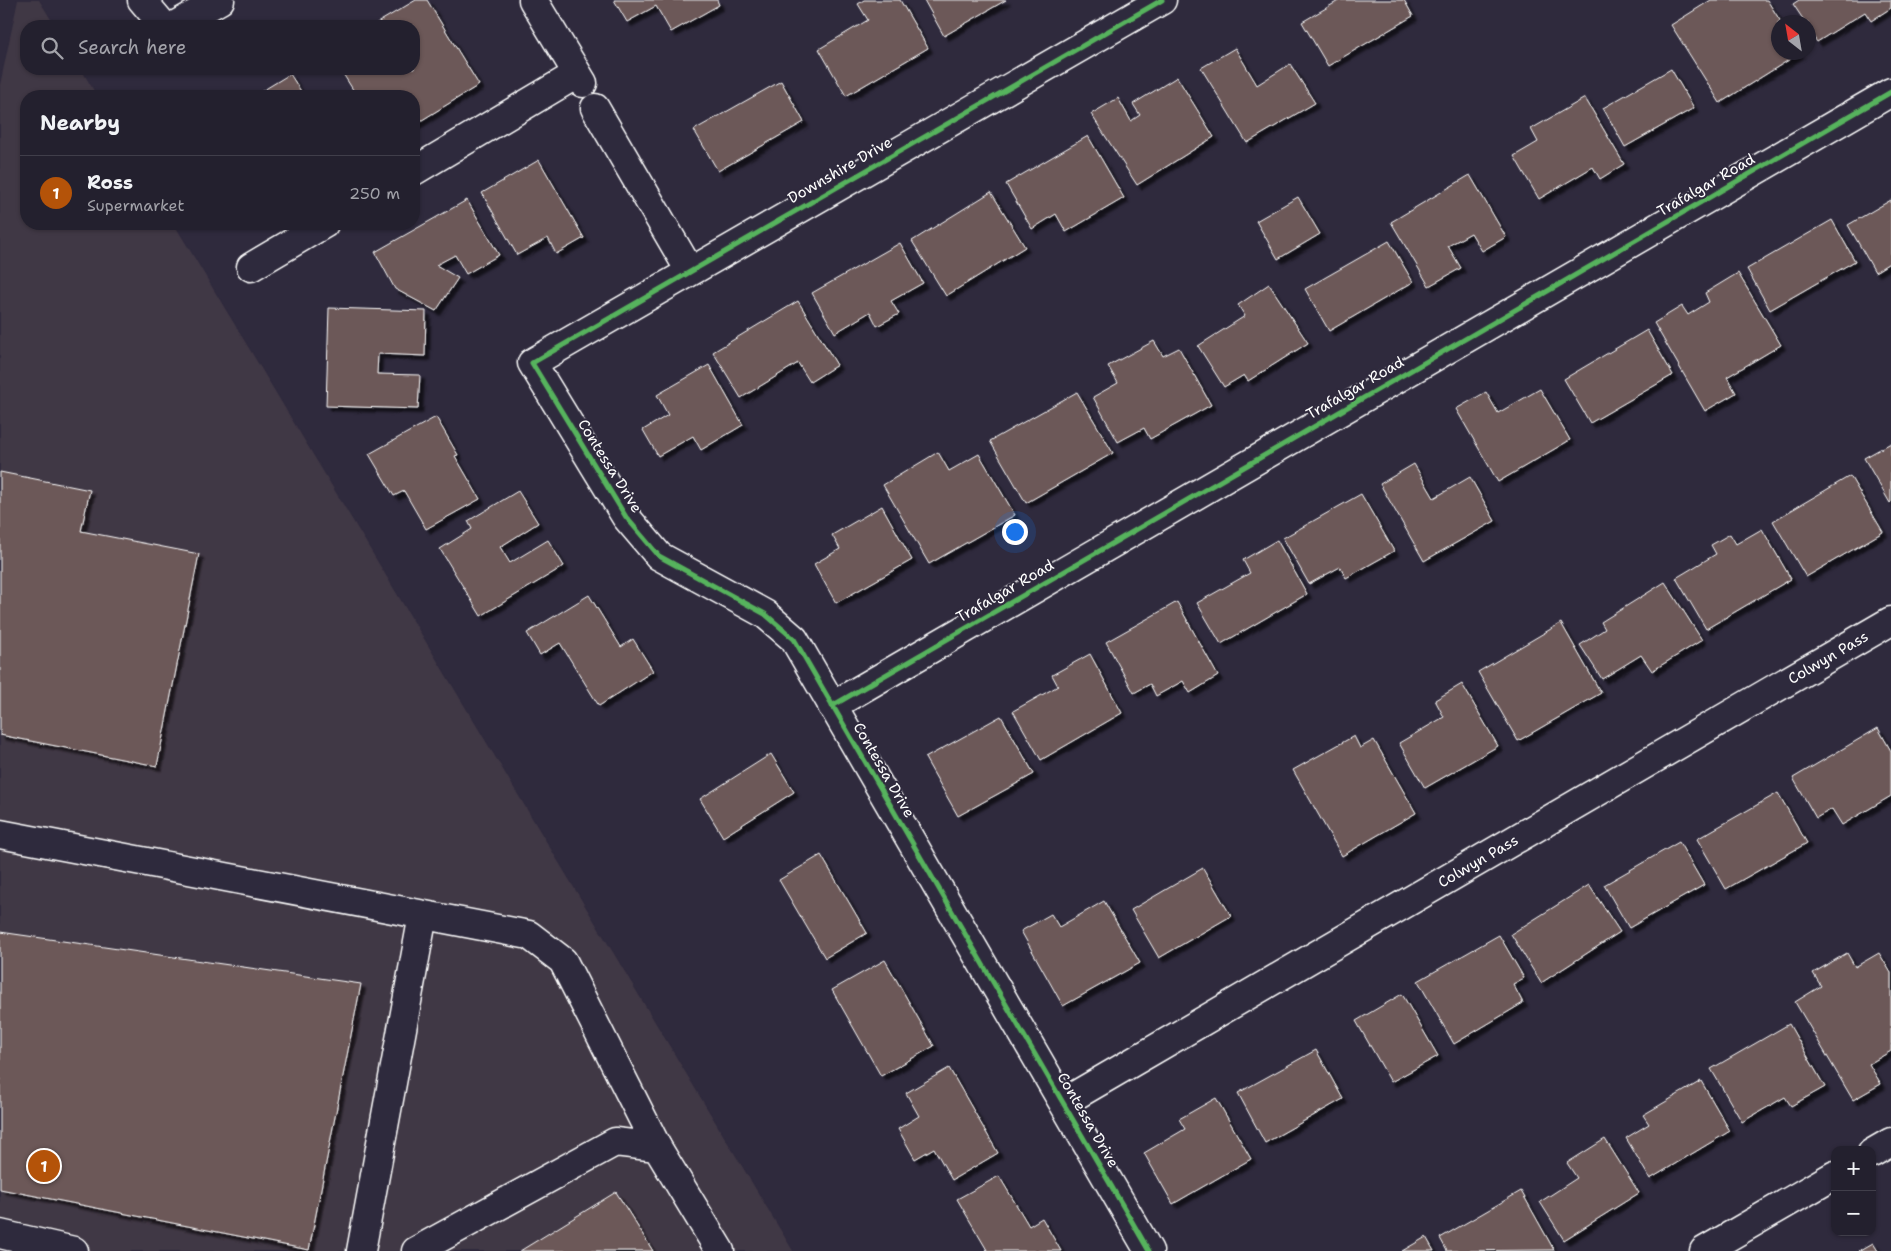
<!DOCTYPE html>
<meta charset="utf-8">
<style>
body{margin:0;font-family:"Shantell Sans",sans-serif;background:#2b2836;color:#f1f3f6}
.controls{position:absolute;right:15px;bottom:15px;display:grid;overflow:hidden;border-radius:10px;box-shadow:0 1px 4px #0004}
.controls button{width:45px;height:45px;display:grid;place-items:center;padding:0;border:0;border-bottom:1px solid #403e4a;background:#23202e;color:#f1f3f6;font:25px sans-serif}
.compass{position:absolute;left:1771px;top:15px;width:45px;height:45px;border-radius:50%;background:#23202e;box-shadow:0 1px 4px #0004;rotate:329deg}
.you{position:absolute;left:1014px;top:531px;width:18px;height:18px;margin:-12px;border:4px solid #fff;border-radius:50%;background:#1a73e8;box-shadow:0 0 0 8px #1a73e833}
.badge{display:grid;place-items:center;width:32px;height:32px;border-radius:50%;background:#b45309;color:#fff;font-size:16px;font-weight:700}
.pin{position:absolute;translate:-50% -50%;border:2px solid #fff;box-shadow:0 1px 5px #0006}
.list{margin:0;padding:0;list-style:none}
h2{display:flex;justify-content:space-between;align-items:center;height:65px;margin:0;padding:0 20px;font-size:21px}
h2 small{font-size:16px;font-weight:400;color:#a3a3aa}
.list li{display:grid;grid-template-columns:32px 1fr auto;gap:15px;align-items:center;box-sizing:border-box;height:75px;padding:0 20px;border-top:1px solid #403e4a}
.list b{display:block;font-size:19px;white-space:nowrap}
.list p{margin:0;font-size:16px;white-space:nowrap;color:#a3a3aa}
.list em{font-size:16px;font-style:normal;color:#a3a3aa}
.icon{flex:none;width:28px;height:28px;fill:none;stroke:currentColor;stroke-width:2;stroke-linecap:round;stroke-linejoin:round}
.map{position:relative;flex:none;width:1891px;height:1251px;overflow:hidden}
.search{position:absolute;background:#23202e;box-shadow:0 1px 4px #0004;left:20px;top:20px;width:400px;height:55px;display:flex;align-items:center;gap:12px;box-sizing:border-box;padding:0 18px;border-radius:20px;color:#a3a3aa;font-size:19px}
.panel{position:absolute;background:#23202e;box-shadow:0 1px 4px #0004;left:20px;top:90px;width:400px;height:140px;border-radius:20px}
.map>svg:first-child{display:block}
</style>
<div class="map">
<svg width="1891" height="1251" viewBox="0 0 1891 1251">
<defs>
<filter id="shadow"><feDropShadow dx="4.5" dy="4.5" stdDeviation="1" flood-color="#0009"/></filter>
</defs>
<rect width="100%" height="100%" fill="#2f2a3d"/>
<filter id="ink" filterUnits="userSpaceOnUse"><feTurbulence type="fractalNoise" baseFrequency=".02" numOctaves="2"/><feDisplacementMap in="SourceGraphic" scale="10" xChannelSelector="R" yChannelSelector="G"/><feConvolveMatrix kernelMatrix="1 2 1 2 8 2 1 2 1" color-interpolation-filters="sRGB"/></filter>
<g filter="url(#ink)">
<polygon fill="#413845" points="18,0 39,0 55,26 26,26 26,69 81,69 97,96 26,96 26,224 174,224 793,1251 0,1251 0,85"/>
<g fill="#6c5859" stroke="#fff" filter="url(#shadow)">
<polygon points="416,0 427,0 479,85 414,125 414,96 357,96 340,69 414,69 414,26 372,26"/>
<polygon points="614,0 717,0 719,5 671,32 656,6 627,22"/>
<polygon points="864,0 900,0 928,48 846,96 819,49 868,20 858,4"/>
<polygon points="924,0 1006,0 944,36"/>
<polygon points="1340,0 1404,0 1413,16 1328,66 1302,22"/>
<polygon points="1711,0 1767,0 1781,22 1778,22 1778,52 1800,53 1720,103 1671,25"/>
<polygon points="1799,0 1891,0 1891,8 1871,21 1865,12 1817,42 1808,29 1808,22 1805,22 1793,4"/>
<polygon points="1235,48 1257,85 1290,64 1315,103 1247,143 1201,68"/>
<polygon points="1671,69 1694,108 1625,147 1603,108"/>
<polygon points="290,74 304,96 254,96"/>
<polygon points="1177,77 1214,137 1137,185 1091,114 1118,98 1131,121 1140,115 1133,104"/>
<polygon points="781,81 804,122 718,171 694,130"/>
<polygon points="1585,98 1624,164 1600,179 1593,167 1539,199 1514,156 1538,142 1531,129"/>
<polygon points="1088,136 1124,198 1066,232 1056,214 1032,229 1006,184"/>
<polygon points="539,160 584,238 556,254 548,238 517,255 482,193"/>
<polygon points="1470,175 1506,237 1482,251 1471,233 1448,246 1461,268 1429,286 1391,222"/>
<polygon points="991,192 1025,247 946,296 912,241"/>
<polygon points="1298,197 1320,234 1278,259 1256,221"/>
<polygon points="467,200 499,255 466,274 455,255 436,265 458,278 436,311 395,289 375,252"/>
<polygon points="1891,200 1891,262 1875,272 1848,225"/>
<polygon points="1832,220 1855,261 1770,310 1747,269"/>
<polygon points="1389,241 1413,282 1329,331 1305,289"/>
<polygon points="900,243 923,283 891,301 899,314 877,326 870,312 835,333 812,293"/>
<polygon points="1738,273 1781,345 1727,377 1736,393 1705,411 1654,323 1682,306 1688,315 1709,302 1705,293"/>
<polygon points="1269,284 1308,343 1248,381 1244,375 1224,387 1198,346 1245,316 1238,305"/>
<polygon points="798,301 837,365 810,382 798,363 741,398 713,352"/>
<polygon points="329,308 426,311 425,356 378,354 377,374 420,375 418,409 326,406"/>
<polygon points="1647,330 1673,375 1590,423 1564,379"/>
<polygon points="1154,341 1163,356 1179,348 1211,405 1150,439 1144,428 1118,442 1093,397 1118,383 1108,366"/>
<polygon points="709,365 743,425 701,450 693,436 658,456 643,430 668,415 657,395"/>
<polygon points="1540,389 1570,440 1498,482 1456,409 1486,392 1498,413"/>
<polygon points="1077,392 1113,453 1026,503 990,441"/>
<polygon points="436,417 458,455 455,456 480,499 426,529 404,491 394,496 369,454"/>
<polygon points="1891,443 1891,502 1890,503 1864,458"/>
<polygon points="938,452 949,471 979,454 1015,515 929,564 883,485"/>
<polygon points="1414,464 1434,498 1470,477 1495,521 1424,561 1380,484"/>
<polygon points="0,472 90,490 81,531 199,554 157,766 0,735"/>
<polygon points="1850,476 1883,532 1806,577 1773,521"/>
<polygon points="518,491 538,523 500,547 510,563 548,540 564,566 481,616 440,549 472,529 468,521"/>
<polygon points="1361,494 1394,551 1346,578 1340,567 1309,584 1283,538"/>
<polygon points="882,506 912,560 836,603 814,564 840,549 832,535"/>
<polygon points="1762,529 1791,579 1706,629 1676,578 1716,554 1711,545 1730,534 1736,544"/>
<polygon points="1277,540 1307,594 1221,644 1197,603 1250,573 1243,560"/>
<polygon points="1665,582 1702,640 1652,671 1641,655 1602,679 1580,645 1605,629 1601,622"/>
<polygon points="589,595 621,647 633,639 653,671 599,706 560,643 540,655 527,633"/>
<polygon points="1177,602 1218,676 1190,693 1183,681 1156,696 1150,684 1134,693 1106,642"/>
<polygon points="1561,623 1601,693 1518,741 1478,672"/>
<polygon points="1090,654 1122,713 1041,760 1013,711 1058,686 1052,675"/>
<polygon points="1462,684 1498,746 1425,788 1399,743 1444,717 1435,700"/>
<polygon points="1001,716 1034,774 958,816 925,758"/>
<polygon points="1878,728 1891,751 1891,796 1842,825 1832,809 1816,818 1793,778"/>
<polygon points="1354,736 1360,748 1374,740 1416,813 1342,856 1293,770"/>
<polygon points="771,754 794,792 723,837 700,799"/>
<polygon points="1778,793 1807,843 1726,889 1697,839"/>
<polygon points="1679,842 1704,885 1629,928 1604,885"/>
<polygon points="821,855 867,933 825,958 779,880"/>
<polygon points="1203,868 1231,916 1159,958 1131,910"/>
<polygon points="1589,885 1620,932 1541,983 1511,934"/>
<polygon points="1104,901 1140,963 1063,1006 1021,931 1051,914 1059,927"/>
<polygon points="0,932 361,984 309,1250 0,1189"/>
<polygon points="1499,935 1524,978 1513,984 1523,1003 1454,1044 1418,981"/>
<polygon points="1847,953 1855,967 1879,953 1891,973 1891,1051 1869,1064 1881,1084 1853,1100 1795,1002 1821,986 1813,973"/>
<polygon points="885,960 934,1046 881,1076 832,990"/>
<polygon points="1402,994 1438,1056 1391,1082 1356,1021"/>
<polygon points="1789,1024 1825,1087 1791,1106 1785,1097 1742,1122 1711,1069"/>
<polygon points="1316,1050 1343,1099 1265,1143 1238,1093"/>
<polygon points="949,1068 998,1153 952,1180 934,1148 915,1159 898,1129 919,1116 906,1093"/>
<polygon points="1701,1081 1730,1131 1650,1179 1626,1138 1649,1124 1643,1115"/>
<polygon points="1216,1098 1251,1159 1173,1204 1144,1153 1185,1129 1179,1119"/>
<polygon points="1605,1139 1639,1193 1564,1240 1540,1202 1577,1178 1567,1163"/>
<polygon points="999,1176 1029,1226 1042,1218 1061,1251 986,1251 987,1250 957,1199"/>
<polygon points="1521,1191 1554,1250 1447,1251 1440,1238"/>
<polygon points="616,1192 653,1251 520,1251"/>
<polygon points="1426,1237 1434,1251 1402,1251"/>
<polygon points="1873,1243 1878,1251 1859,1251"/>
</g>
<g fill="none" stroke-linecap="round" stroke-linejoin="round">
<defs>
<g id="minor">
<polyline points="142,0 164,26"/>
<polyline points="533,0 583,83"/>
<polyline points="174,26 220,0"/>
<polyline points="595,108 690,271"/>
<polyline points="414,171 577,74"/>
<polyline points="251,267 324,224"/>
<polyline points="832,706 1891,92"/>
<polyline points="0,834 529,935 563,961 657,1147"/>
<path id="s1" d="M1064,1102L1891,621"/>
<polyline points="1872,1153 1891,1142"/>
<polyline points="0,1234 74,1251"/>
<polyline points="361,1251 423,915"/>
<polyline points="416,1251 615,1142 657,1147 720,1251"/>
<polyline points="1149,1251 794,639 765,614 659,556 626,517 532,363 1162,0"/>
<polyline points="1704,1251 1835,1175"/>
</g>
</defs>
<use href="#minor" stroke="#fff" stroke-width="31"/>
<use href="#minor" stroke="#2f2a3d" stroke-width="28"/>
<defs>
<g id="cycleway">
<polyline points="832,706 1891,92"/>
<polyline points="1149,1251 794,639 765,614 659,556 626,517 532,363 1162,0"/>
</g>
</defs>
<use href="#cycleway" stroke="#2f2a3d" stroke-width="8"/>
<use href="#cycleway" stroke="#56b35d" stroke-width="5"/>
</g>
</g>
<g text-anchor="middle" dominant-baseline="central" stroke-width="4" stroke-linejoin="round" paint-order="stroke">
<g font-size="15" fill="#fff" stroke="#2f2a3d">
<text transform="translate(840 170) rotate(-30)">Downshire Drive</text>
<text transform="translate(1706 185) rotate(-30)">Trafalgar Road</text>
<text transform="translate(1355 388) rotate(-30)">Trafalgar Road</text>
<text transform="translate(610 466) rotate(58)">Contessa Drive</text>
<text transform="translate(1005 591) rotate(-30)">Trafalgar Road</text>
<text stroke="none"><textPath href="#s1" startOffset="884">Colwyn Pass</textPath></text>
<text transform="translate(884 770) rotate(60)">Contessa Drive</text>
<text stroke="none"><textPath href="#s1" startOffset="479">Colwyn Pass</textPath></text>
<text transform="translate(1088 1120) rotate(60)">Contessa Drive</text>
</g>
</g>
</svg>
<div class="controls">
<button>+</button>
<button>−</button>
</div>
<svg class="compass" viewBox="-18 -18 36 36"><path d="M0-13l5 13h-10z" fill="#e53935"/><path d="M0 13l5-13h-10z" fill="#a3a3aa"/></svg>
<div class="you"></div>
<div class="pin badge" style="left:44px;top:1166px">1</div>
<div class="search"><svg class="icon" aria-label="search" viewBox="0 0 24 24"><circle cx="10" cy="10" r="6"/><path d="M15 15l6 6"/></svg>Search here</div>
<section class="panel">
<h2>Nearby<small></small></h2>
<ul class="list">
<li><span class="badge">1</span><div><b>Ross</b><p>Supermarket</p></div><em>250 m</em></li>
</ul>
</section>
</div>
